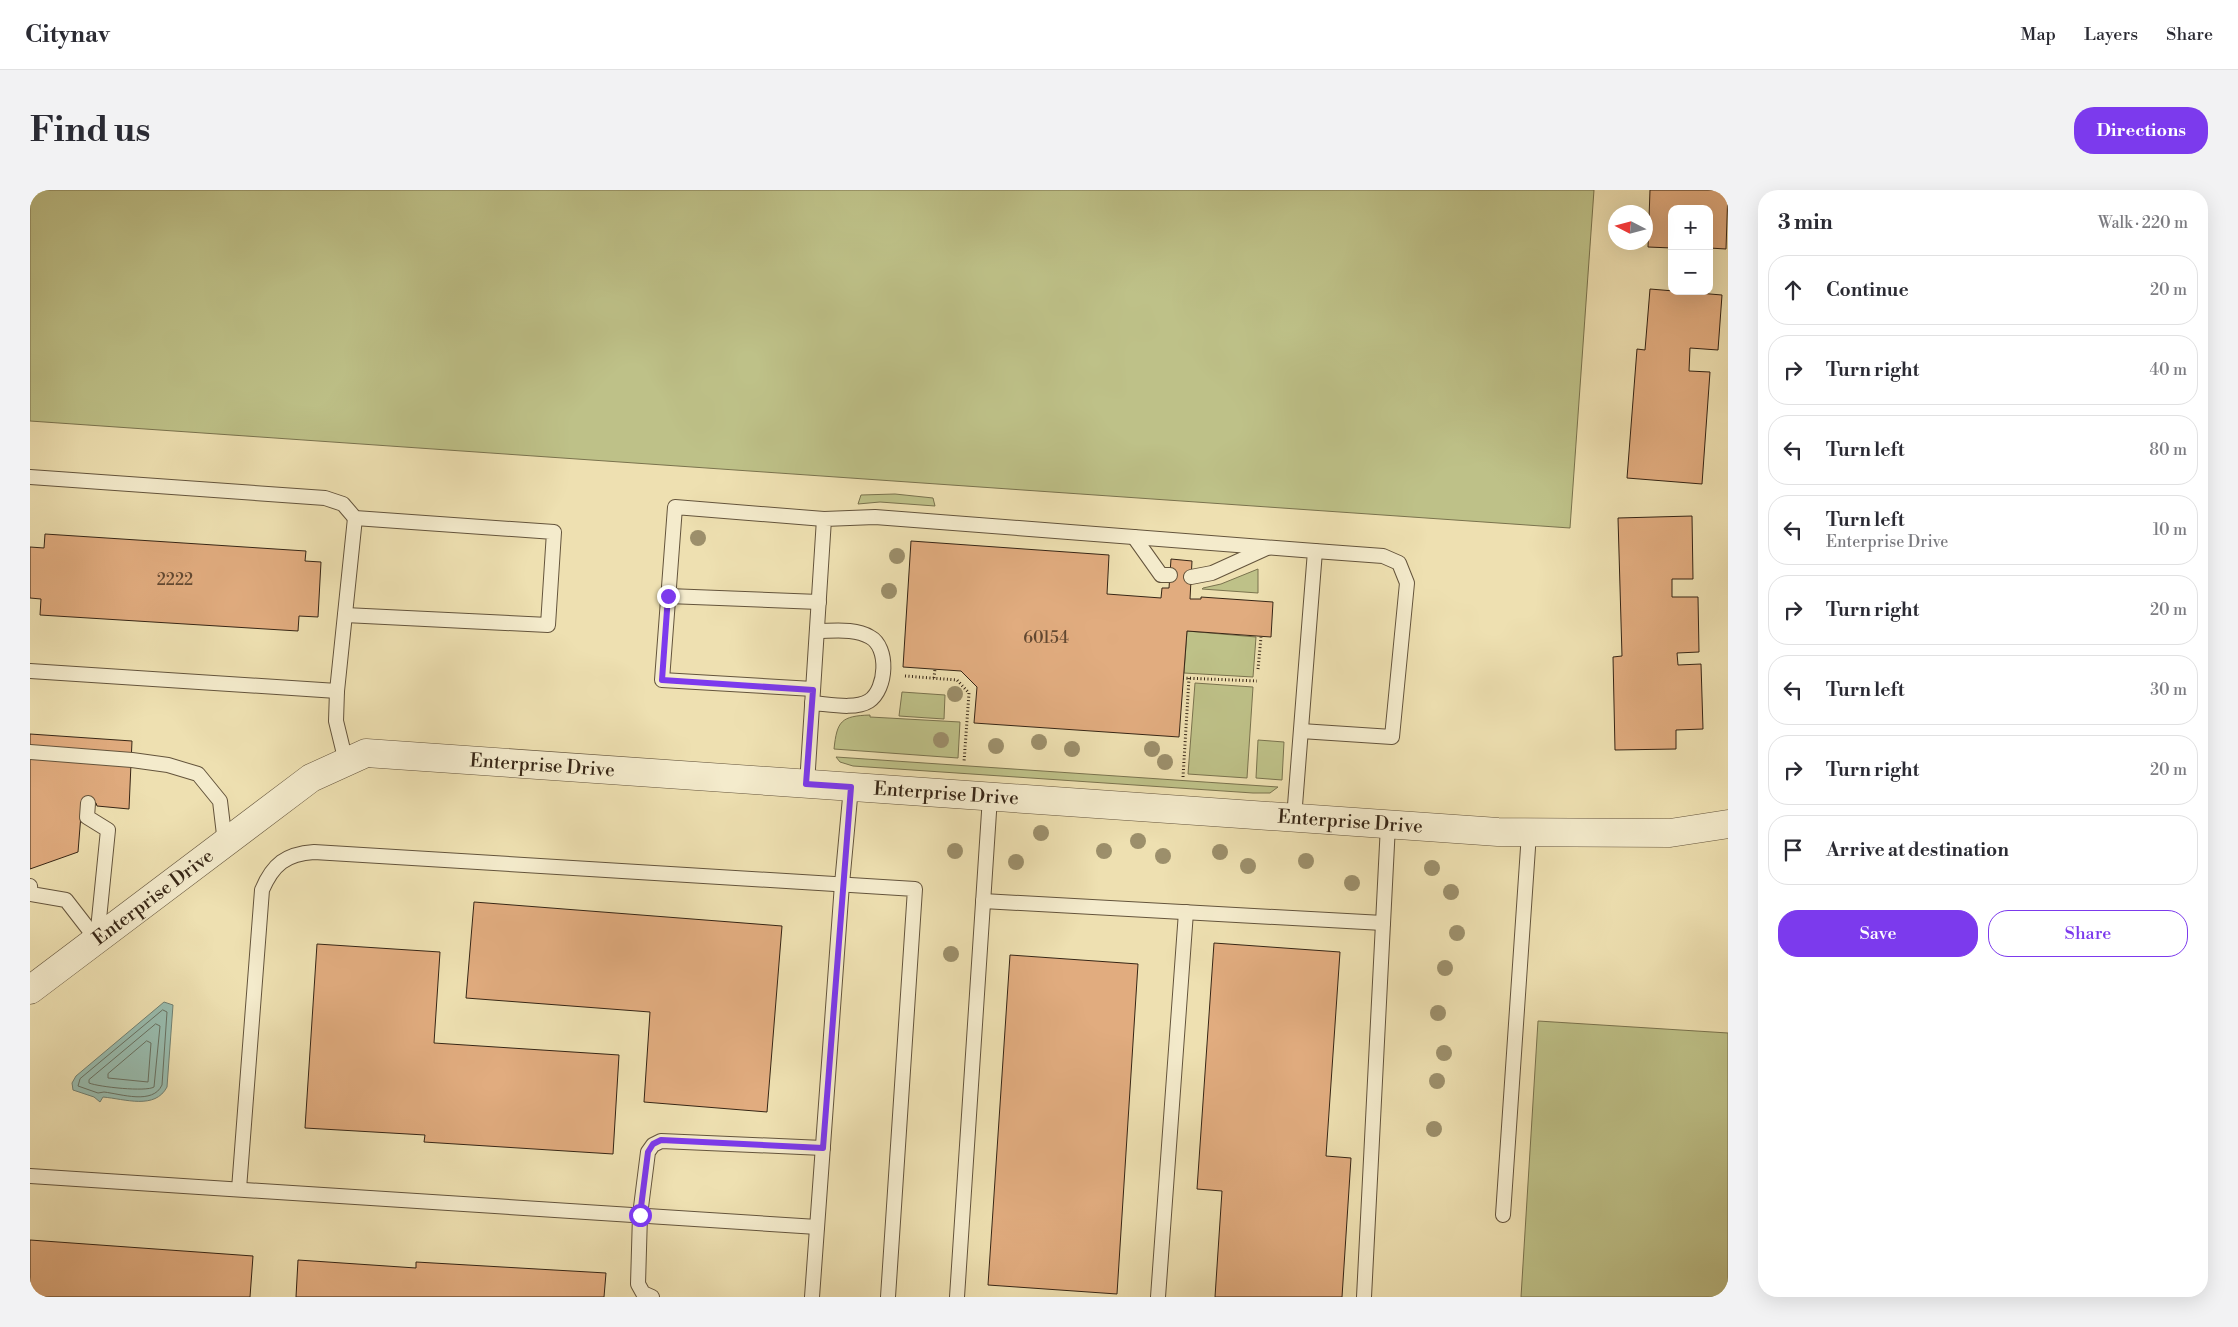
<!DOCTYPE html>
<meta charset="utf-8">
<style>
body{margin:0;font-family:"Libre Bodoni",serif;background:#f2f2f3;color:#2b2b33}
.controls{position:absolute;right:15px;top:15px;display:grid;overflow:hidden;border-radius:10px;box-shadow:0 5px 20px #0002}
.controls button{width:45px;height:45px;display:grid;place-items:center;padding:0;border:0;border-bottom:1px solid #e1e1e2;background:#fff;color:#2b2b33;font:25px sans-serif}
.compass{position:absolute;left:1578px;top:15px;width:45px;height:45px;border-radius:50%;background:#fff;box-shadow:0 5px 20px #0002;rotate:276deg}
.stop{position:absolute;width:15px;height:15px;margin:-11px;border:4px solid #7c3aed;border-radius:50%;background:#fff}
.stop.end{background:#7c3aed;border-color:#fff;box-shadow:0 1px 5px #0008}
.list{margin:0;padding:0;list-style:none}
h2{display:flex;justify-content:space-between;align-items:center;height:65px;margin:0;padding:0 20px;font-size:21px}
h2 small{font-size:16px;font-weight:400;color:#7c7c81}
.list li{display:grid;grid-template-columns:32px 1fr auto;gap:15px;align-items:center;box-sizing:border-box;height:70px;margin:0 10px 10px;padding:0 10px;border:1px solid #e1e1e2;border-radius:20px}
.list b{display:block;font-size:19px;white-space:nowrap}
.list p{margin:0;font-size:16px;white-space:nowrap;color:#7c7c81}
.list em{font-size:16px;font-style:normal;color:#7c7c81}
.actions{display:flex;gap:10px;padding:15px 20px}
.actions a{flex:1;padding:11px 0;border:1px solid #7c3aed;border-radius:20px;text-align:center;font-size:18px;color:#7c3aed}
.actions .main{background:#7c3aed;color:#fff}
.icon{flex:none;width:28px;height:28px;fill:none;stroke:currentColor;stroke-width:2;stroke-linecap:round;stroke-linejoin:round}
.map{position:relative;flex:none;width:1698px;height:1107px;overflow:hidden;border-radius:20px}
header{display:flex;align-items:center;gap:30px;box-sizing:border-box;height:70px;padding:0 25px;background:#fff;border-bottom:1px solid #e1e1e2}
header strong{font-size:24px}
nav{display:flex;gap:28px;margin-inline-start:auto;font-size:18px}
.intro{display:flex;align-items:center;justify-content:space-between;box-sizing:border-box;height:120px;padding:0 30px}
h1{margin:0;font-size:35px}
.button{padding:12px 22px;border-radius:20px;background:#7c3aed;color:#fff;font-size:18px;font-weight:700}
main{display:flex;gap:30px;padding:0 30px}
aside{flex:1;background:#fff;border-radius:20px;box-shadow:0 5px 20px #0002}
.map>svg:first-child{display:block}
</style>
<header>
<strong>Citynav</strong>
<nav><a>Map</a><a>Layers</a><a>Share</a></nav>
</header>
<div class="intro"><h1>Find us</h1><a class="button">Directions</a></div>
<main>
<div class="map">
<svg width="1698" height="1107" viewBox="0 0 1698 1107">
<rect width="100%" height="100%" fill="#eee0b1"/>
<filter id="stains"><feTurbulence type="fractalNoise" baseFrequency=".004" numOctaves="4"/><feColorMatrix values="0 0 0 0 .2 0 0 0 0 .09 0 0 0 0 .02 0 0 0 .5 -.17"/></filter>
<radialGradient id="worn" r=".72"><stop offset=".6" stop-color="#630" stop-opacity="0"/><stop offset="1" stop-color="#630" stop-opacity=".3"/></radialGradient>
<g fill="#bec188" stroke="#7a734e">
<polygon points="0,0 1564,0 1540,338 0,231"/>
<polygon points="865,304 903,308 905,316 850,312 828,314 831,305"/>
<polygon points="1228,379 1228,403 1172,399 1173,398 1191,394"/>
<polygon points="1157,441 1226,447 1223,487 1154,483"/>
<polygon points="1165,493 1223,497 1217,588 1158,584"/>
<polygon points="872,502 915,505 914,529 869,526"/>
<path d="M840,525V527L930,532L928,568L804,559C807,531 811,526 840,525Z"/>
<polygon points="1228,550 1254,552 1252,590 1226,588"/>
<polygon points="806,567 1248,597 1240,603 1223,603 823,576 810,572"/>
<polygon points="1508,831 1698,843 1698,1107 1491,1107"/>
</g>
<path fill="#99bdb0" stroke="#718072" d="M134,812L143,815L137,897C125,920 95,909 73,907L70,912L64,907L43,900L42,893L46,886Z"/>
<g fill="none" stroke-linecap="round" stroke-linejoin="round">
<g stroke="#687162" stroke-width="1">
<path d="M133,820L137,822L132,895C123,915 91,904 74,902L68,903L48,896L50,889Z"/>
<path d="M126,834L130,836L124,897C116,902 69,897 59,893V890Z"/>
<polygon points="117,851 121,853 118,892 78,888 78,884"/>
</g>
</g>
<g fill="#e1ac7f" stroke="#362515">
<polygon points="1620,0 1698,0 1696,59 1679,58 1679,19 1642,19 1642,58 1618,57"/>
<polygon points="1620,99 1692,105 1688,160 1660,158 1659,181 1680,182 1672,294 1597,288 1607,159 1615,160"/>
<polygon points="1662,326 1663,389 1642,389 1642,407 1668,407 1669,462 1647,463 1648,475 1671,474 1673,539 1646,540 1646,559 1585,560 1583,467 1592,466 1588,328"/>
<polygon points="15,344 276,361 275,371 291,372 288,427 269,426 268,441 10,425 11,409 0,408 0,357 14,358"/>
<polygon points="881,351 1079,365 1077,404 1131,408 1132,398 1139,398 1141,369 1162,371 1160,409 1171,409 1171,407 1243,412 1241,447 1157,441 1149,547 944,533 947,497 931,481 873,477"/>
<polygon points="0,544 102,551 99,619 67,616 66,613 52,612 48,662 0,679"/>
<polygon points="444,712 752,736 737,922 614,912 620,822 436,808"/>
<polygon points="1184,753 1310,762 1296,966 1321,968 1312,1107 1185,1107 1192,1001 1167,999"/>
<polygon points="287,754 410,762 404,853 589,865 583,964 394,952 395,945 275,938"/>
<polygon points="980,765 1108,774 1087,1104 958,1095"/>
<polygon points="0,1050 223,1066 220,1107 0,1107"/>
<polygon points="268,1070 386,1078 386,1072 576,1083 574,1107 266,1107"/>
</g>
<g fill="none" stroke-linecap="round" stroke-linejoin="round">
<defs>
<g id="lane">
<polyline points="0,287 295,308 313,314 325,328 524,342 518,435 315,425"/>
<polyline points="1104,347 1131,385 1140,385"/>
<polyline points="1161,387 1182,383 1237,358"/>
<polyline points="638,406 789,412"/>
<polyline points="0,481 307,501"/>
<polyline points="783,499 632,490 645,317 794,329"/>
<path d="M782,513C798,514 825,520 839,511C857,499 859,457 840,447C825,438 804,441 787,441"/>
<polyline points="1271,541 1362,547 1377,393 1369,373 1353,366 1285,361"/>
<polyline points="0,562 102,570 138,575 168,584 190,611 195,653"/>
<polyline points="316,572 306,531 307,501 325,328"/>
<polyline points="777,594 794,329 845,327 1285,361 1264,628"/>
<polyline points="58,613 57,627 78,640 67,749"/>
<polyline points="0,696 1,704 36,710 67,750"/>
<polyline points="953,711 1353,733"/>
<polyline points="0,986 787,1037"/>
<path d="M209,999L232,700C243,674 256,664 284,662L885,699L858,1107"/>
<polyline points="1473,1025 1499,643"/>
<polyline points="622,1107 613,1103 608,1094 610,1025 618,962 623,955 631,951 793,958"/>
<polyline points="782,1107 812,694 821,597"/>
<polyline points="927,1107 960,607"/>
<polyline points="1128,1107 1156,722"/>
<polyline points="1334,1107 1358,635"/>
</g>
<g id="street">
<path id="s1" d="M0,800L281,588L336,563L1468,642L1640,643L1698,634"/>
</g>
</defs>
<use href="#lane" stroke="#64543c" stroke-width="16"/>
<use href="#street" stroke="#64543c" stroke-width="29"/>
<g stroke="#362515" stroke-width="3" stroke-dasharray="1 2.5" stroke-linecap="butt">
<polyline points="1228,479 1231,447"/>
<polyline points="875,486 927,490 939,503 934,572"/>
<polyline points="904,488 905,479"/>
<polyline points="1153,488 1227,491"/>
<polyline points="1153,587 1159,488"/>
</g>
<use href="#lane" stroke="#f4ebcc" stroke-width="14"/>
<use href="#street" stroke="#f4ebcc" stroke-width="28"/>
</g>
<g fill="#9c8f6b">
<circle cx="668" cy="348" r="8"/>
<circle cx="867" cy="366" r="8"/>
<circle cx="859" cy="401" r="8"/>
<circle cx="925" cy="504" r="8"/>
<circle cx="911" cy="550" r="8"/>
<circle cx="1009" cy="552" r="8"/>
<circle cx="966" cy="556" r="8"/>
<circle cx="1042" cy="559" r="8"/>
<circle cx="1122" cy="559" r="8"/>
<circle cx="1135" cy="572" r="8"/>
<circle cx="1011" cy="643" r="8"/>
<circle cx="1108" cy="651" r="8"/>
<circle cx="925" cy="661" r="8"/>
<circle cx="1074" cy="661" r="8"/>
<circle cx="1190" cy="662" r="8"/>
<circle cx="1133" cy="666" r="8"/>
<circle cx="1276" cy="671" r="8"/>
<circle cx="986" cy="672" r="8"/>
<circle cx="1218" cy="676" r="8"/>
<circle cx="1402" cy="678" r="8"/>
<circle cx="1322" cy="693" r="8"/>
<circle cx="1421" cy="702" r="8"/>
<circle cx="1427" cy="743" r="8"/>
<circle cx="921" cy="764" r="8"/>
<circle cx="1415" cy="778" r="8"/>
<circle cx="1408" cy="823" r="8"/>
<circle cx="1414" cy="863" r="8"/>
<circle cx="1407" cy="891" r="8"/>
<circle cx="1404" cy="939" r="8"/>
</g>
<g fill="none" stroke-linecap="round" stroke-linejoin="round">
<polyline stroke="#7c3aed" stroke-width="6" points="610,1025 618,962 623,954 631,950 793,958 821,597 776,594 783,500 632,490 638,406"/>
</g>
<g text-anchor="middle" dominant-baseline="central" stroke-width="5" stroke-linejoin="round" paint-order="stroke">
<g font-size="16" fill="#614730">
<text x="145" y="390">2222</text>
<text x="1016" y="448">60154</text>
</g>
<g font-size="19" fill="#362515" stroke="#f4ebcc">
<text stroke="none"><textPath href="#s1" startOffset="589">Enterprise Drive</textPath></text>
<text stroke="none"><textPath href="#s1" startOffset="994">Enterprise Drive</textPath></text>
<text stroke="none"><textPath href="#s1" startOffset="1399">Enterprise Drive</textPath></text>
<text stroke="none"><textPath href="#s1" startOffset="154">Enterprise Drive</textPath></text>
</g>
</g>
<rect width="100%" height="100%" filter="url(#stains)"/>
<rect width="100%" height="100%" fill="url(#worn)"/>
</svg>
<div class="controls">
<button>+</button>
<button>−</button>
</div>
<svg class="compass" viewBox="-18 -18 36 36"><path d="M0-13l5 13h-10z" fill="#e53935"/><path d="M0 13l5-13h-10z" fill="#7c7c81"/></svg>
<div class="stop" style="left:610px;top:1025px"></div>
<div class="stop end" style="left:638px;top:406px"></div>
</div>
<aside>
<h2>3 min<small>Walk · 220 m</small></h2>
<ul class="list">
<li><svg class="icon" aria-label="ahead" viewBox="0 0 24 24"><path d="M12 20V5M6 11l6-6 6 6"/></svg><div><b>Continue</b></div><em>20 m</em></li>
<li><svg class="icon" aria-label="right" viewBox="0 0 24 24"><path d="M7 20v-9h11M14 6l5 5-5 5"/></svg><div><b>Turn right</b></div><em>40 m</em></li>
<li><svg class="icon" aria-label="left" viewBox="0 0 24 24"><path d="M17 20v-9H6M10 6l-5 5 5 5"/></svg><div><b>Turn left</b></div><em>80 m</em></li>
<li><svg class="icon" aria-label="left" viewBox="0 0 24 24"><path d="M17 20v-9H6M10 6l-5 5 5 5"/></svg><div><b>Turn left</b><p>Enterprise Drive</p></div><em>10 m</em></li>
<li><svg class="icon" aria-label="right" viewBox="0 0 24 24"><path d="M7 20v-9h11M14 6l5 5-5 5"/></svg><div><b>Turn right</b></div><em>20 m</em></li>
<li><svg class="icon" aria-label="left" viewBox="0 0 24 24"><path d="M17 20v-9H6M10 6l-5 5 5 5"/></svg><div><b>Turn left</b></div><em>30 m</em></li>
<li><svg class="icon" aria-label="right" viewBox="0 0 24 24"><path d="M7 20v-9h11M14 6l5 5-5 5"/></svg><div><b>Turn right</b></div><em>20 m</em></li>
<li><svg class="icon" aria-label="arrive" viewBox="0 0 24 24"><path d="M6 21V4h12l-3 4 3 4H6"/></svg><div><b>Arrive at destination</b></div></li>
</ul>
<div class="actions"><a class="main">Save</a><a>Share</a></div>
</aside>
</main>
